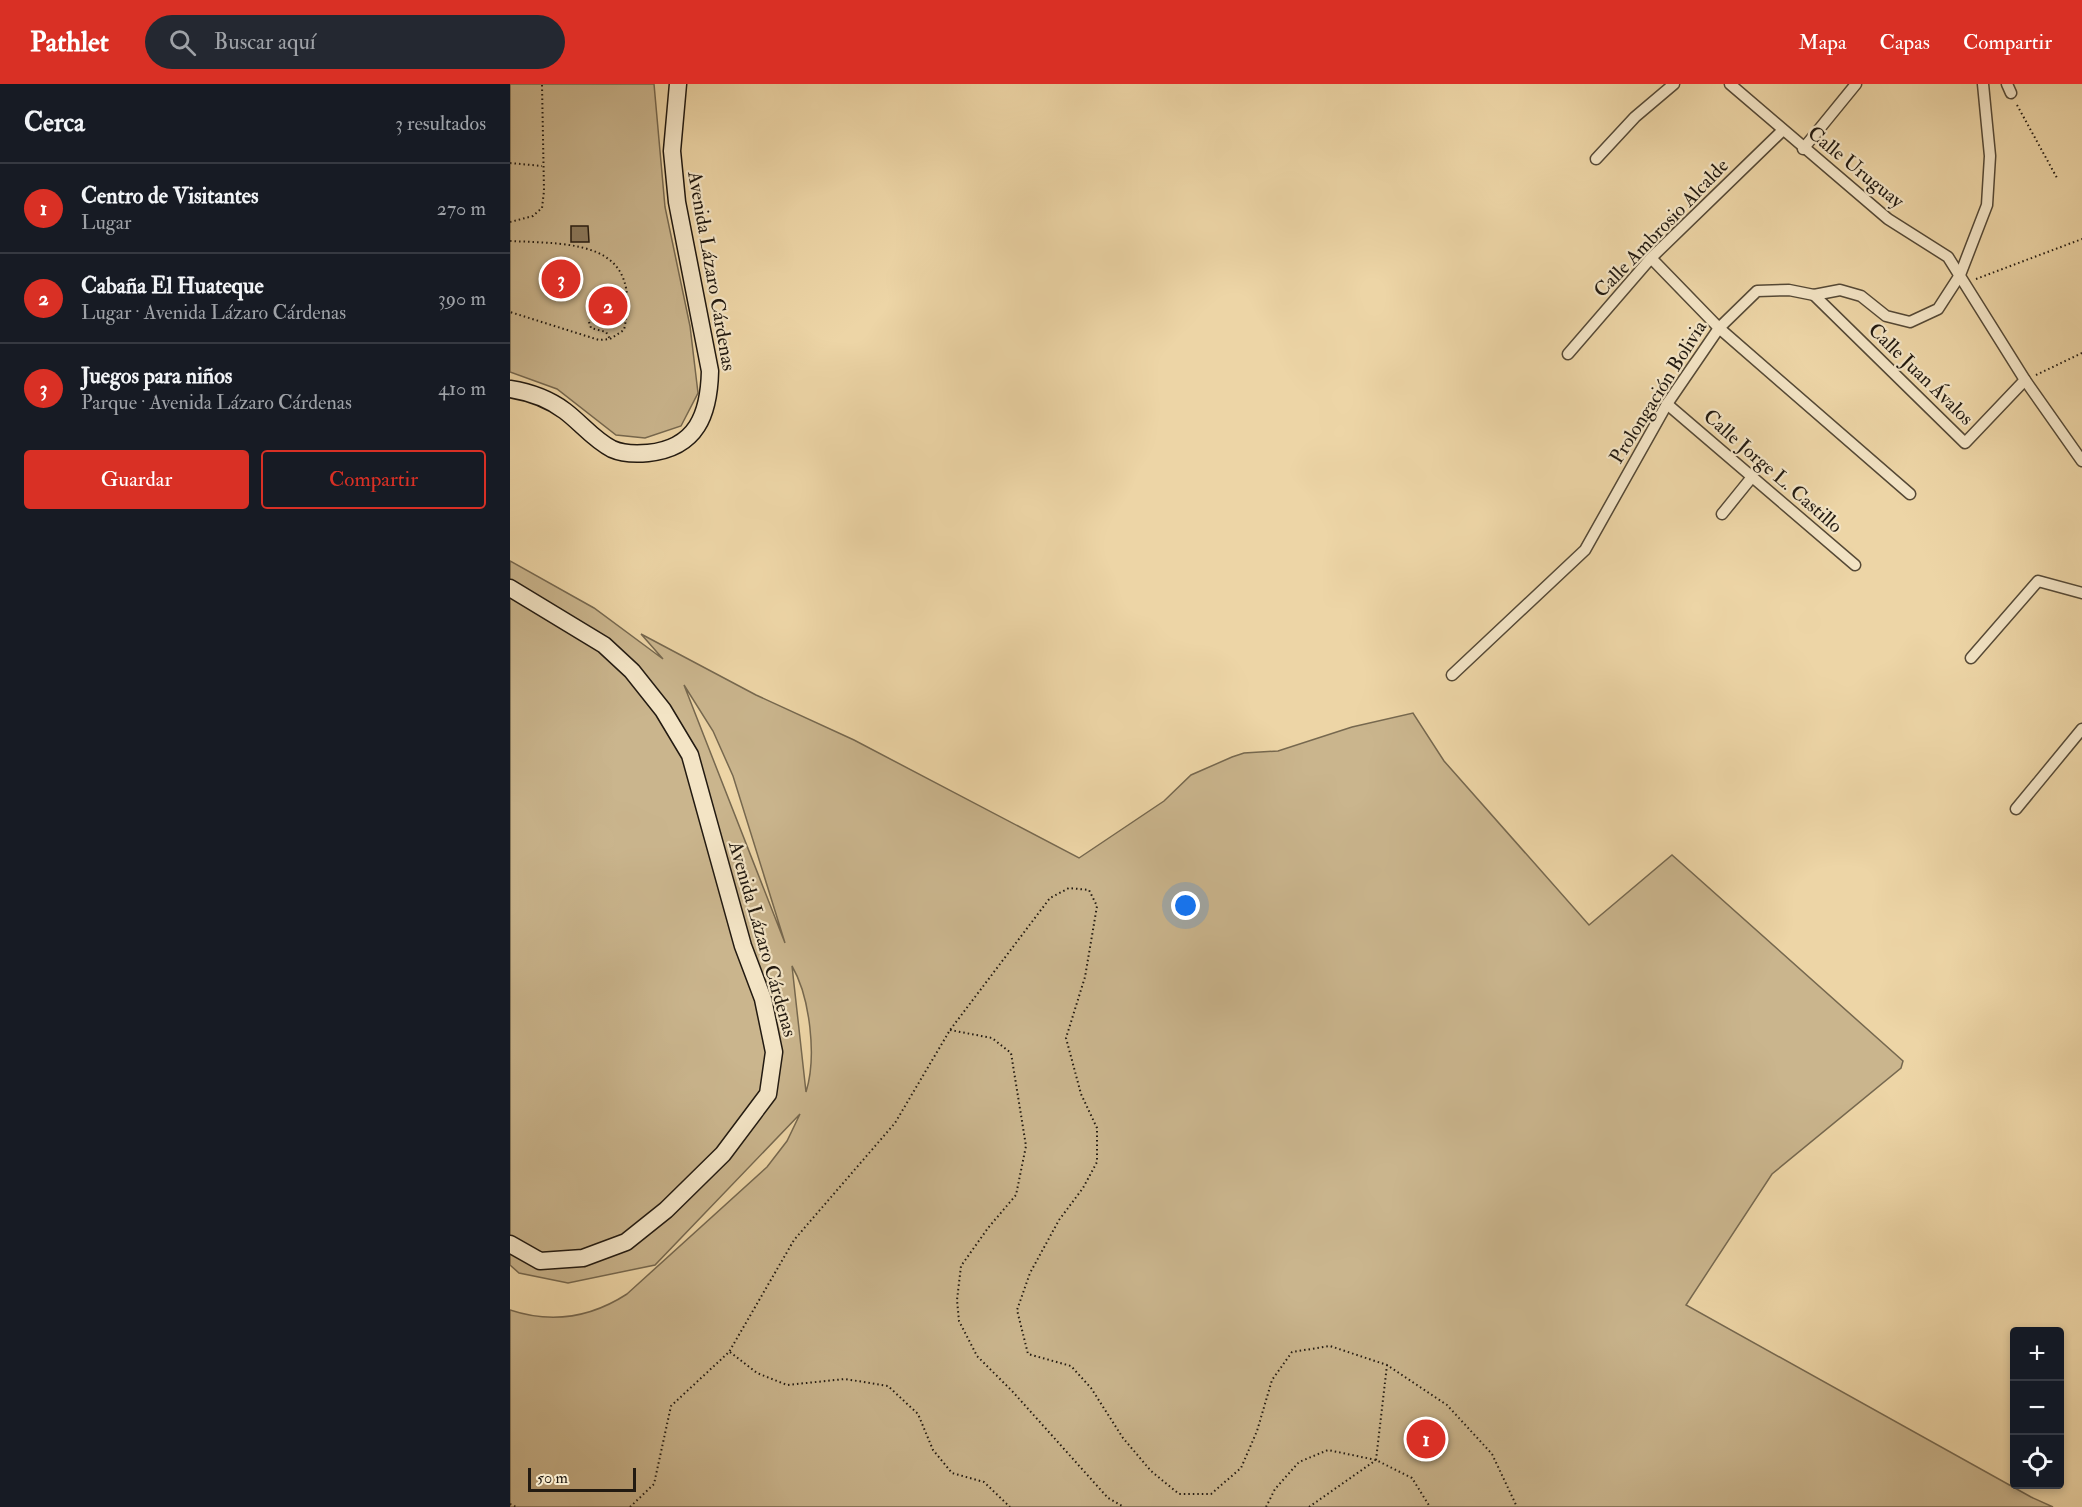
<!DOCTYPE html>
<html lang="es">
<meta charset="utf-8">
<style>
body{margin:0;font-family:"IM FELL Double Pica",serif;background:#242831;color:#f1f3f6}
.controls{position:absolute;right:18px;bottom:18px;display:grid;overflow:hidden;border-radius:6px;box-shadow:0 3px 9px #0003}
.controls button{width:54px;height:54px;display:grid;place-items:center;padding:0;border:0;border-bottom:2px solid #363941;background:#171b24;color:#f1f3f6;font:30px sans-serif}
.scale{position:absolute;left:18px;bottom:15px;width:108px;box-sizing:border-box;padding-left:6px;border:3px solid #221a11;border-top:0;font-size:16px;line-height:21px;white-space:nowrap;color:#221a11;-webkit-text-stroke:4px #f3e4c5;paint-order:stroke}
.you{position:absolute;left:676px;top:822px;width:21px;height:21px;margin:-15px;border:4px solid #fff;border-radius:50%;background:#1a73e8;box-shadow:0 0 0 9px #1a73e833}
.badge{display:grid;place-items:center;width:39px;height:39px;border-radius:50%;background:#d93025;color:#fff;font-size:20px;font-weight:700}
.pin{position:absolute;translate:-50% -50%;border:3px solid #fff;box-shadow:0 2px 6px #0006}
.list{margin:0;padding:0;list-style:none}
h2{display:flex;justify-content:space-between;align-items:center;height:78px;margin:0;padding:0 24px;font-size:26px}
h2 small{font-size:20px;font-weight:400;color:#9ea1a6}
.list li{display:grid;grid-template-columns:39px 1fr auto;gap:18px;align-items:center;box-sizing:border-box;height:90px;padding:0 24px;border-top:2px solid #363941}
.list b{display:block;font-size:22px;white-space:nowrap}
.list p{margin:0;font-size:20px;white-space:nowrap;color:#9ea1a6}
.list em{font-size:20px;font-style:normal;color:#9ea1a6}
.actions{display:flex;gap:12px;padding:18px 24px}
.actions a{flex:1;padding:14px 0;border:2px solid #d93025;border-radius:6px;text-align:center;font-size:21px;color:#d93025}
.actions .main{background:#d93025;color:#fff}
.icon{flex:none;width:33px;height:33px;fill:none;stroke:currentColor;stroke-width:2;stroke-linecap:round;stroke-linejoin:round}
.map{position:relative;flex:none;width:1572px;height:1423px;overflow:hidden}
header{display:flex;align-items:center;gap:36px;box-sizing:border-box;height:84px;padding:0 30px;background:#d93025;color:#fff}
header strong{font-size:28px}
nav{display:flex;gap:33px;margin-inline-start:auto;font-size:21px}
.search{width:420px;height:54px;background:#242831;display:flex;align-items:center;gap:15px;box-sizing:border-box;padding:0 21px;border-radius:33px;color:#9ea1a6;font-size:22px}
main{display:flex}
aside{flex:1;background:#171b24}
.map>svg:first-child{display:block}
</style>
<header>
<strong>Pathlet</strong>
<div class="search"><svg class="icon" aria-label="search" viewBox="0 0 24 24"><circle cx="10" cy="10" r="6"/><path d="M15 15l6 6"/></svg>Buscar aquí</div>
<nav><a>Mapa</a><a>Capas</a><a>Compartir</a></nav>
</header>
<main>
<aside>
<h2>Cerca<small>3 resultados</small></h2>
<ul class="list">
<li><span class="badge">1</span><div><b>Centro de Visitantes</b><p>Lugar</p></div><em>270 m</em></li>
<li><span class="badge">2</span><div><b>Cabaña El Huateque</b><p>Lugar · Avenida Lázaro Cárdenas</p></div><em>390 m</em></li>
<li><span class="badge">3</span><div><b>Juegos para niños</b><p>Parque · Avenida Lázaro Cárdenas</p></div><em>410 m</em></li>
</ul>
<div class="actions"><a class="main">Guardar</a><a>Compartir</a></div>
</aside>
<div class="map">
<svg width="1572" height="1423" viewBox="0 0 1572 1423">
<rect width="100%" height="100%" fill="#edd5a6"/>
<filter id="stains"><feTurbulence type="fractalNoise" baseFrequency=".00333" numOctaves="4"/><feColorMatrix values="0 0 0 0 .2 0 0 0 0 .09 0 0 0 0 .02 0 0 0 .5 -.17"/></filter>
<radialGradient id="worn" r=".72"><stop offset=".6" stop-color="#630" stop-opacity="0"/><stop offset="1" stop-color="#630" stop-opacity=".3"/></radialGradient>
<g fill="#cab58d" stroke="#76684f" stroke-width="1.5" fill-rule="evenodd">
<polygon points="0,0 144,0 155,123 180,242 188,309 171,342 135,354 106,351 47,305 0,288"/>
<path d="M0,477L84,524L153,575L131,550L246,611L344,656L569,774L654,717L681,691L722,673L734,669L768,667L842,643L903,629L934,677L1079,841L1162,771L1393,977L1391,984L1262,1090L1176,1221L1521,1413L1543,1423H0V1226C42,1240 80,1234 117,1210L257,1083L277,1057L290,1030L145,1181L58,1199L9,1189L0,1181ZM174,601L203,647L223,692L275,859ZM282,882C300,913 307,973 296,1008Z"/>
</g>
<g fill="#8c7b5e" stroke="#221a11" stroke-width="1.5">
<polygon points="61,142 78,142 79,158 61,158"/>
<polygon points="108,209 112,238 88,241 84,212"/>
<polygon points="911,1336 935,1349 922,1373 898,1360"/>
</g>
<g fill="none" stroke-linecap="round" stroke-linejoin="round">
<defs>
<g id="street">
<polyline points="1220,0 1378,135 1438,173 1515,296 1572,377"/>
<polyline points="1497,0 1501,9"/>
<polyline points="1293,65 1346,0"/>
<polyline points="1086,75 1125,33 1164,0"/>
<polyline points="1141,174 1209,244 1400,410"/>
<polyline points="1304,211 1455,359 1515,296"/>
<polyline points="1058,270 1141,174 1273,46"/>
<polyline points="1157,320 1345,481"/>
<polyline points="1212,430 1242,393"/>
<polyline points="1461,574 1528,497 1572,509"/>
<polyline points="942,591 1075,466 1157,320 1209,244 1247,207 1279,206 1304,211 1330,206 1351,212 1376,232 1400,238 1428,225 1450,191 1477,121 1480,72 1473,0"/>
<polyline points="1506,725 1572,645"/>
</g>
<g id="secondary">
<path d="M0,305C19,308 39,315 55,327C71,339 84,356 102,365C113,370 127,370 138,369C187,364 199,330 200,287L167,118L162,67L168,0"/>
<polyline points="0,504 94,561 122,587 153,626 180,671 233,862 253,915 264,968 258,1010 213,1070 156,1126 116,1158 73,1174 30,1177 0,1160"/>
</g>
</defs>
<use href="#street" stroke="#554936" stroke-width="13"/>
<use href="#secondary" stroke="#221a11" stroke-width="19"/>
<g stroke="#221a11" stroke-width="2" stroke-dasharray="1.5 3" stroke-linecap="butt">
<polyline points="1507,21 1547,94"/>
<polyline points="0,79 32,82"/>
<polyline points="0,138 23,132 32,124 34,107 32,0"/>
<path d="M0,157C66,160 133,157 114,246L100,255L89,256L0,228"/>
<polyline points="1466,195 1572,155"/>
<polyline points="111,232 118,230"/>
<polyline points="79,238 81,244 96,248 100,255"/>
<polyline points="1526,291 1572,269"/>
<polyline points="440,946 482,954 501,969 516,1062 506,1111 478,1144 451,1182 447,1216 449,1237 467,1272 503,1308 598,1414 614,1423"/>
<polyline points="220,1268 247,1289 277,1301 335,1295 378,1302 408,1330 423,1366 442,1389 474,1398 500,1423"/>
<polyline points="866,1376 877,1281"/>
<polyline points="0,1420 6,1423"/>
<polyline points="120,1423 144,1400 161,1322 219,1268 284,1156 385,1039 440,946 540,814 559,804 579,806 587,822 575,893 556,954 571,1010 587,1044 587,1078 573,1104 549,1136 520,1189 507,1226 518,1270 561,1282 581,1304 613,1354 641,1387 669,1410 701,1410 731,1384 747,1347 762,1296 782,1268 820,1262 877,1281 937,1321 982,1370 1007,1423"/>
<polyline points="756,1423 765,1405 789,1378 818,1366 866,1376 902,1394 920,1423"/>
<polyline points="799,1423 866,1376"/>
</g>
<use href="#street" stroke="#f3e4c5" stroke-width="10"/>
<use href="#secondary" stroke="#f3e4c5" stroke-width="16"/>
</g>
<g text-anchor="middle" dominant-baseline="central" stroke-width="4.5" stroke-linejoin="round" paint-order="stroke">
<g font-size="20" fill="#221a11" stroke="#f3e4c5">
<text transform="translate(1346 83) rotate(39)">Calle Uruguay</text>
<text transform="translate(1151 144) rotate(-46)">Calle Ambrosio Alcalde</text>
<text transform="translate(202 187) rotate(80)">Avenida Lázaro Cárdenas</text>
<text transform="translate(1411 290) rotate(44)">Calle Juan Ávalos</text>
<text transform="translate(1148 308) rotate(-58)">Prolongación Bolivia</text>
<text transform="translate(1263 387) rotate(41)">Calle Jorge L. Castillo</text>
<text transform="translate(253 855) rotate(74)">Avenida Lázaro Cárdenas</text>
</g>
</g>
<rect width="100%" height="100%" filter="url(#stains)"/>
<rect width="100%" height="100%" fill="url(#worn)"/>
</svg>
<div class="controls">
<button>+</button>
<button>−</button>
<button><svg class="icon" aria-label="locate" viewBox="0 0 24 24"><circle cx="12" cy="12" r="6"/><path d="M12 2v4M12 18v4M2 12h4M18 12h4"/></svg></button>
</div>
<div class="scale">50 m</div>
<div class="you"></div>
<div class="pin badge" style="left:916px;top:1355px">1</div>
<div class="pin badge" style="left:98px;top:222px">2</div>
<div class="pin badge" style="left:51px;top:195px">3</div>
</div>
</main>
